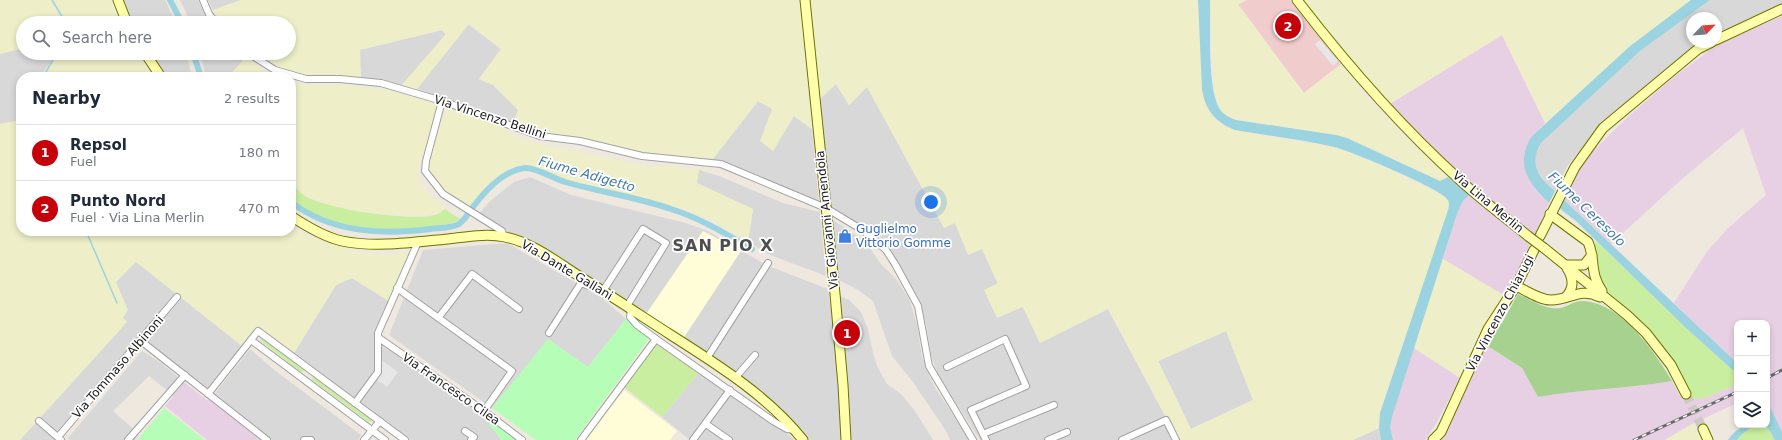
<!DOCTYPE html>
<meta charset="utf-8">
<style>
body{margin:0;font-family:"DejaVu Sans",sans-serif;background:#f6f6f7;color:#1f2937}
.controls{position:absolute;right:12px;bottom:12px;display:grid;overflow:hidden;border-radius:8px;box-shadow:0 2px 6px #0003}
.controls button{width:36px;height:36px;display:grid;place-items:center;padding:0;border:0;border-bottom:1px solid #e0e1e3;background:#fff;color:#1f2937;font:20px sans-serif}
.compass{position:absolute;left:1686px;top:12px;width:36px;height:36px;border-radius:50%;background:#fff;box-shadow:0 2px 6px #0003;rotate:65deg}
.you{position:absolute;left:931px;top:202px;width:14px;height:14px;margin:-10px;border:3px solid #fff;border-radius:50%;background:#1a73e8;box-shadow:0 0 0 6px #1a73e833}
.badge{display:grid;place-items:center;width:26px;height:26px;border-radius:50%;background:#c6000a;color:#fff;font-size:13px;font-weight:700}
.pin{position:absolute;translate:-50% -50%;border:2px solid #fff;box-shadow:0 1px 4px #0006}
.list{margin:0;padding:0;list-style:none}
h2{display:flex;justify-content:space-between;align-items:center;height:52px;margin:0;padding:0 16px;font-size:17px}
h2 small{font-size:13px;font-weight:400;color:#747a83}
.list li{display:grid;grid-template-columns:26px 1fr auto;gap:12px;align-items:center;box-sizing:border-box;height:56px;padding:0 16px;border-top:1px solid #e0e1e3}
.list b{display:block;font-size:15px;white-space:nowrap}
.list p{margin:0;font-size:13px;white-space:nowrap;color:#747a83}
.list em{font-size:13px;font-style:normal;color:#747a83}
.icon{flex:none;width:22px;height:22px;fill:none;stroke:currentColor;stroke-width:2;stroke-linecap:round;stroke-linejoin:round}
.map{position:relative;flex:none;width:1782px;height:440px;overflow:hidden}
.search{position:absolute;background:#fff;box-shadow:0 2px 6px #0003;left:16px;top:16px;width:280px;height:44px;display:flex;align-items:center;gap:10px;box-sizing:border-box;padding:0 14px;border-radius:22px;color:#747a83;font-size:15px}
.panel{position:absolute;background:#fff;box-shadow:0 2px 6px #0003;left:16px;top:72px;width:280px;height:164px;border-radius:16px}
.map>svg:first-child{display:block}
</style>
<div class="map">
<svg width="1782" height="440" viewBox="0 0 1782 440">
<rect width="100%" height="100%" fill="#eee8df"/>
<g fill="#d9d8d8">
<polygon points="122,0 165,0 176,23 132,23"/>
<polygon points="180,0 198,0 211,23 191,23"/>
<polygon points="208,0 241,0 213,10"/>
<polygon points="1710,0 1782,0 1782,5 1748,19 1716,35 1716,18 1692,18 1692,42 1705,42 1622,108 1585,144 1568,165 1555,191 1547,184 1537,170 1535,163 1535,156 1542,142 1640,51"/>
<polygon points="468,24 501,49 479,79 493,85 519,110 513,123 497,115 417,89"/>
<polygon points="442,30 446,34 402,85 361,78 359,50"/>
<polygon points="23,48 23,53 56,53 57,55 39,77 21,77 21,120 0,124 0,54"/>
<polygon points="148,53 186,53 192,77 166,77"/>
<polygon points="200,53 240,53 246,57 228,77 206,77"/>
<polygon points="836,84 849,105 867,86 944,228 955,222 982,249 998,284 1023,307 1040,343 1108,309 1178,440 980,440 943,383 937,372 931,354 926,324 918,297 902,273 886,257 875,241 829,207 819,100"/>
<polygon points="758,101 773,109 761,141 773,150 794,116 812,129 819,203 785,194 709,164"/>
<polygon points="699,170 719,176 783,203 820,212 826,276 770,255 748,242 753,209 696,183"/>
<polygon points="530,177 571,195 686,223 708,231 766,265 828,289 836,347 843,440 810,440 786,419 609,290 515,235 509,233 499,233 475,219 488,203 506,188 514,182"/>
<polygon points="830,218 857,236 869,247 880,263 896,279 910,301 917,325 922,356 929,375 935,388 970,440 950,440 946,431 913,382 892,356 873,301 858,290 837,279"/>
<polygon points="507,243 602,298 626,319 588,367 548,340 492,408 389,335 423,250"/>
<polygon points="136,261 242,346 207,390 165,356 143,341 58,440 20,440 127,322 123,318 116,282"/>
<polygon points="352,278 387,300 393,302 380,335 521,440 411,440 294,353 336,285"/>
<polygon points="838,295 849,300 861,312 868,329 873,353 878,368 887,384 901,394 915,411 933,440 850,440"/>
<polygon points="1226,331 1253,400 1191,429 1158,361"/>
<polygon points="250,349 273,369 361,435 358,440 259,440 216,392"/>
<polygon points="142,351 160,362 185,383 173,398 173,395 149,376 113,411 139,434 135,440 70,440 68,438"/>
<polygon points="701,370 779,427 795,440 690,440 662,417"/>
<polygon points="1379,428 1381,440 1353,440"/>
</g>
<polygon fill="#f1cccc" points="1246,0 1290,0 1341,64 1304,93 1238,4"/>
<g fill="#e8d0e4">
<polygon points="1782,16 1782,432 1767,409 1767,323 1737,323 1737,363 1674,303 1706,253 1727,229 1766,195 1743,128 1682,179 1611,244 1563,199 1577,170 1593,151 1629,116 1669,81 1710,50 1731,38"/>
<polygon points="1502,35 1545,123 1531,137 1524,154 1524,164 1536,190 1549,203 1535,236 1462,176 1388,105"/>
<polygon points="1469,195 1530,245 1505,296 1443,259 1458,211 1463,201"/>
<polygon points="1483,343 1522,368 1538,397 1561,393 1640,386 1672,381 1680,396 1690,393 1705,398 1737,384 1737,403 1692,424 1665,440 1433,440"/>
<polygon points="1414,348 1460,378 1436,424 1425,440 1393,440 1390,427 1391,417"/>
<polygon points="185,383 207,400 210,399 216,392 259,440 207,440 165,406"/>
</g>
<g fill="#fffdd7">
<polygon points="703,231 741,251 683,339 646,314"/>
<polygon points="624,390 677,431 670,440 586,440"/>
</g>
<g fill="#eeefc8" fill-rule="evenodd">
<polygon points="0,0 112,0 120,23 23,23 23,48 0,54"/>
<polygon points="241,0 800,0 812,129 794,116 773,151 760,141 772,109 758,101 709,164 653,158 557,140 513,123 518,110 493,85 479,79 501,49 469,24 417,89 402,85 446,34 442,30 360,50 361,78 306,76 288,73 269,63 256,53 289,53 289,23 221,23 213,10"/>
<path d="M810,0H1198L1203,99L1207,108L1215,119L1226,127L1235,130L1344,150L1406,177L1444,196L1449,202V206L1447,216L1385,396L1379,421V428L1353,440H1178L1108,309L1040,343L1023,307L997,318L984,290L998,283L982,249L968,255L955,223L944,228L867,87L849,105L836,84L819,100ZM1226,331L1253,400L1191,429L1158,361Z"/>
<polygon points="1210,0 1246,0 1238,5 1304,93 1341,64 1366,96 1409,141 1448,177 1440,181 1396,160 1347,138 1336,135 1235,120 1228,117 1222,112 1214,95"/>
<polygon points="1302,0 1691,0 1629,47 1545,123 1502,35 1388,105 1374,89"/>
<polygon points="56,53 137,53 153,77 39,77 57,55"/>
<polygon points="246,57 264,71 277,77 228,77"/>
<polygon points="291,83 302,85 343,85 386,90 439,104 417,173 418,180 423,188 445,209 437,214 416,216 366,213 330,205 306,196 291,184"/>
<polygon points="447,107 493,123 508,130 511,136 543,145 652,167 674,166 699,170 697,183 753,209 748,242 708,218 691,212 578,185 530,166 520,168 503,175 490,185 466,213 429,183 426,177 426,169"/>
<polygon points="21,120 21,231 291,231 291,227 317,240 360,252 389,255 414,251 393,302 387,300 352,278 336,285 294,353 260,327 242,346 136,262 116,282 128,310 123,318 127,322 20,440 0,440 0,124"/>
<polygon points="1443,259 1505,296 1460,378 1414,348"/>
<polygon points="1692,424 1702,440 1665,440"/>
</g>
<g fill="#caee9f">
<path d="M291,184C296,188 300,193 305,196C326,209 415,223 438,214C440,213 443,210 445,209L460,219C452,225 439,225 430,227C382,235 331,233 291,202Z"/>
<polygon points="1596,241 1686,328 1737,374 1737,384 1705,398 1693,399 1681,376 1615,301 1600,281 1594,251"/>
<polygon points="262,338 264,338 304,370 301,372 262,342 260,341"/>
<polygon points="658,341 701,370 662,417 624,387"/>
<polygon points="313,377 316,377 372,418 373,421 369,422 313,381 312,380"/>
<path d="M1762,425L1767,427L1775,440H1737C1741,432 1753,426 1762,425Z"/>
</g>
<path fill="#a6d18f" d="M1518,294C1530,299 1546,311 1561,308C1568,306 1576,300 1584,301C1622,304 1654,351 1672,381C1627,389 1582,389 1538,397L1522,368L1483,343L1502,323Z"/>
<g fill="#b6feb8">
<polygon points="626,319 651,336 575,440 536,440 492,408 548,339 588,367"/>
<polygon points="164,408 205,440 137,440"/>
<polygon points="491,421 518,440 501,440 489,424"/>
</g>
<g fill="#e7e7e7">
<polygon points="1320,40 1338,61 1333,66 1315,44"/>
<polygon points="381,360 398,372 387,387 377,380 382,372"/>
</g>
<g fill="#9bd4e0">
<path d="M1198,0H1210C1211,25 1206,94 1222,112C1226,116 1231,118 1236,120L1336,135L1347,138L1440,181L1448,177L1469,195L1463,201L1458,211L1392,417L1390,427L1393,440H1381L1379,428L1380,413L1446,216C1448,210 1451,204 1447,199C1441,189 1349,150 1334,147C1301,139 1268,136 1235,130C1216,123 1205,110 1202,89Z"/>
<path d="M1691,0H1710L1640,51L1542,142C1528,163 1538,177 1555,191L1549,203C1528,183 1515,165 1531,137L1629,47Z"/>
<polygon points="1563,199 1737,363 1737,374 1686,328 1576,221 1559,208"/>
<path d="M1767,409H1771L1782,432V440H1775C1772,436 1770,429 1765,426C1756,422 1741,433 1737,440H1728C1740,423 1748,425 1767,425Z"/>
</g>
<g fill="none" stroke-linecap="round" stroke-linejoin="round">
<g stroke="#9bd4e0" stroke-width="1.5">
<polyline points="52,0 66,23"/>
<polyline points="43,77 57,53"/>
<polyline points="86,231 117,303"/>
</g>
<g stroke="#9bd4e0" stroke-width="6">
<polyline points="170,0 182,23"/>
<polyline points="193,53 201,77"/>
<path d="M291,202C331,233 382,235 430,229C438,228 450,228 457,225C464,222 469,212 473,207C485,191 504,170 525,168C535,167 555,179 565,182C600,192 637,197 671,209C700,218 726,234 752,249"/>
</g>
<polyline stroke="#cec9c2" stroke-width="9" stroke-dasharray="9 4.5" stroke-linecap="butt" points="1686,394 1703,429"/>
<defs>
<g id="street">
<polyline points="203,0 209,14 216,23"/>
<polyline points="248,53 275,70 306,79 340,79 381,83 442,101 540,136 580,141 642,156 721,164 826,208 864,231 886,250 895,264 918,306 929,366 973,440"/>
<polyline points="442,101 426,161 425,171 443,194 502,231 504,237"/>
<polyline points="397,288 512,371 484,411"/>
<polyline points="601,290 603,291 643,229 666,243 627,306"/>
<polyline points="631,309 630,317 637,325 656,339 773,421 787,429 795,430"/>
<polyline points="439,317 472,274 519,309"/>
<polyline points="549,333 581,283 589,286"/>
<polyline points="379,338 484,411 522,440"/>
<polyline points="251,340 385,440"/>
<polyline points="141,341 267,440"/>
<polyline points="707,358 768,263"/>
<polyline points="947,367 1005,339 1026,386 971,410 986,440"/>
<polyline points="735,378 755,355"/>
<polyline points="208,394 258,331 405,440"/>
<polyline points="355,403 378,372 378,333 418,242"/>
<polyline points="39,421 61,440"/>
<polyline points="706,424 729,440"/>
<polyline points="465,431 474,437 471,440"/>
<polyline points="983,434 1054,405"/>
<polyline points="58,437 177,297"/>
<polyline points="128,440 185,375"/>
<polyline points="304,440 311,440"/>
<polyline points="364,440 380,421"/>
<polyline points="581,440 656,339"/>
<polyline points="693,440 730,390"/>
<polyline points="1048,440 1067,432"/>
<polyline points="1122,440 1166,420 1176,440"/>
</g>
<g id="secondary">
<polyline points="118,0 127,23"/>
<polyline points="805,0 835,294 843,385 846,440"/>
<path d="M1297,0C1347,65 1401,127 1462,182C1483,201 1506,218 1528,236"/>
<polyline points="1716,40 1782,9"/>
<polyline points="145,53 161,77"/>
<path d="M1550,214L1588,242C1596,260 1589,272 1602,291"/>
<path d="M291,216C306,226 324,237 342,241C375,248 415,242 448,239C466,237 487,233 505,237C535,243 562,266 587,281C616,299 643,317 671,335C718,365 768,396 803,440"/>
<polyline points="1540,236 1575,167 1603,128 1698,49 1712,42"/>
<polyline points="1544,248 1627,315 1646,333 1671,365 1686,394"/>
<polyline points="1566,265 1584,265 1592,255"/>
<path d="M1516,286C1527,291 1540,300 1551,300C1571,300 1579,287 1600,297"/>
<path d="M1566,297C1574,288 1574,279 1567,268"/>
<polyline points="1703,429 1708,440"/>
<polyline points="1433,440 1441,432 1488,329 1516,286 1534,250"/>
</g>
</defs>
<use href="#street" stroke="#a2a2a2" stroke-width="8"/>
<use href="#secondary" stroke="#6d7400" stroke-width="11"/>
<use href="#street" stroke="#fff" stroke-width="6"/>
<use href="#secondary" stroke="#ffffac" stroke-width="9"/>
<defs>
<g id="rail">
<polyline points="1767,378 1782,370"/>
<polyline points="1634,440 1737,392"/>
</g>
</defs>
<use href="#rail" stroke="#696969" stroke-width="3"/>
<use href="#rail" stroke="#fff" stroke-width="1.5" stroke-dasharray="4.5" stroke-linecap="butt"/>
<defs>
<polyline id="secondary-bridge" points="1528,236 1544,248"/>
</defs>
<use href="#secondary-bridge" stroke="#6d7400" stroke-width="11" stroke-linecap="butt"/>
<use href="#secondary-bridge" stroke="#ffffac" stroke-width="9"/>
</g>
<defs>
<symbol id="shop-bare" viewBox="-9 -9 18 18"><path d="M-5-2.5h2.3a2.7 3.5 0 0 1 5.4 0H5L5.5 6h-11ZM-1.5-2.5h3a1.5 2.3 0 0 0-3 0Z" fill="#3f7fe0" stroke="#fff" stroke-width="2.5" paint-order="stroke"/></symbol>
</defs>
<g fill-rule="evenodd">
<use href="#shop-bare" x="835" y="226" width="20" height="20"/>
</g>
<g text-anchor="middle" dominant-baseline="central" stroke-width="3.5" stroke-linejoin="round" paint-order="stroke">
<g font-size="12" fill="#1b1b1b" stroke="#fff">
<text transform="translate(490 117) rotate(18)">Via Vincenzo Bellini</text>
<text transform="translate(1488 202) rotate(40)">Via Lina Merlin</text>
<text transform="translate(827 220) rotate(-96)">Via Giovanni Amendola</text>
<text transform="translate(567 270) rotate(31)">Via Dante Gallani</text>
<text transform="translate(1500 313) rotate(-62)">Via Vincenzo Chiarugi</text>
<text transform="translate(118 367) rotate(-49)">Via Tommaso Albinoni</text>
<text transform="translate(451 389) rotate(35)">Via Francesco Cilea</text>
</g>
<g font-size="12" fill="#366cbe" stroke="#fff" text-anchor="start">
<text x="856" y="229">Guglielmo<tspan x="856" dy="14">Vittorio Gomme</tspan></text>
</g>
<g font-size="13" font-style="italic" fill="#3e7aa9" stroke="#fff">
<text transform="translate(587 174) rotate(16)">Fiume Adigetto</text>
<text transform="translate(1587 209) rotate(44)">Fiume Ceresolo</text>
</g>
<g font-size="16" font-weight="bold" letter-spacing="1" fill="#4e4e4e" stroke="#fff">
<text x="723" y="245">SAN PIO X</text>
</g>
</g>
</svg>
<div class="controls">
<button>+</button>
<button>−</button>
<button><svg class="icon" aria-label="layers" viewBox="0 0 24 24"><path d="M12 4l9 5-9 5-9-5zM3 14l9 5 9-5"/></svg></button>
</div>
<svg class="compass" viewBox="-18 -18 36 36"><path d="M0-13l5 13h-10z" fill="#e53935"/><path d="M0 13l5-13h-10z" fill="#747a83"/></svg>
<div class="you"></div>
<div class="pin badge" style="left:847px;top:333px">1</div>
<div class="pin badge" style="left:1288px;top:26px">2</div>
<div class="search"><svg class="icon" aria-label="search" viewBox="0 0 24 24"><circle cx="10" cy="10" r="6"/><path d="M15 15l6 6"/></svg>Search here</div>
<section class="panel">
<h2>Nearby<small>2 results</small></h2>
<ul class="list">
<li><span class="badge">1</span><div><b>Repsol</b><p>Fuel</p></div><em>180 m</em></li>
<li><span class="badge">2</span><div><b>Punto Nord</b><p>Fuel · Via Lina Merlin</p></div><em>470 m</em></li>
</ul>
</section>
</div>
